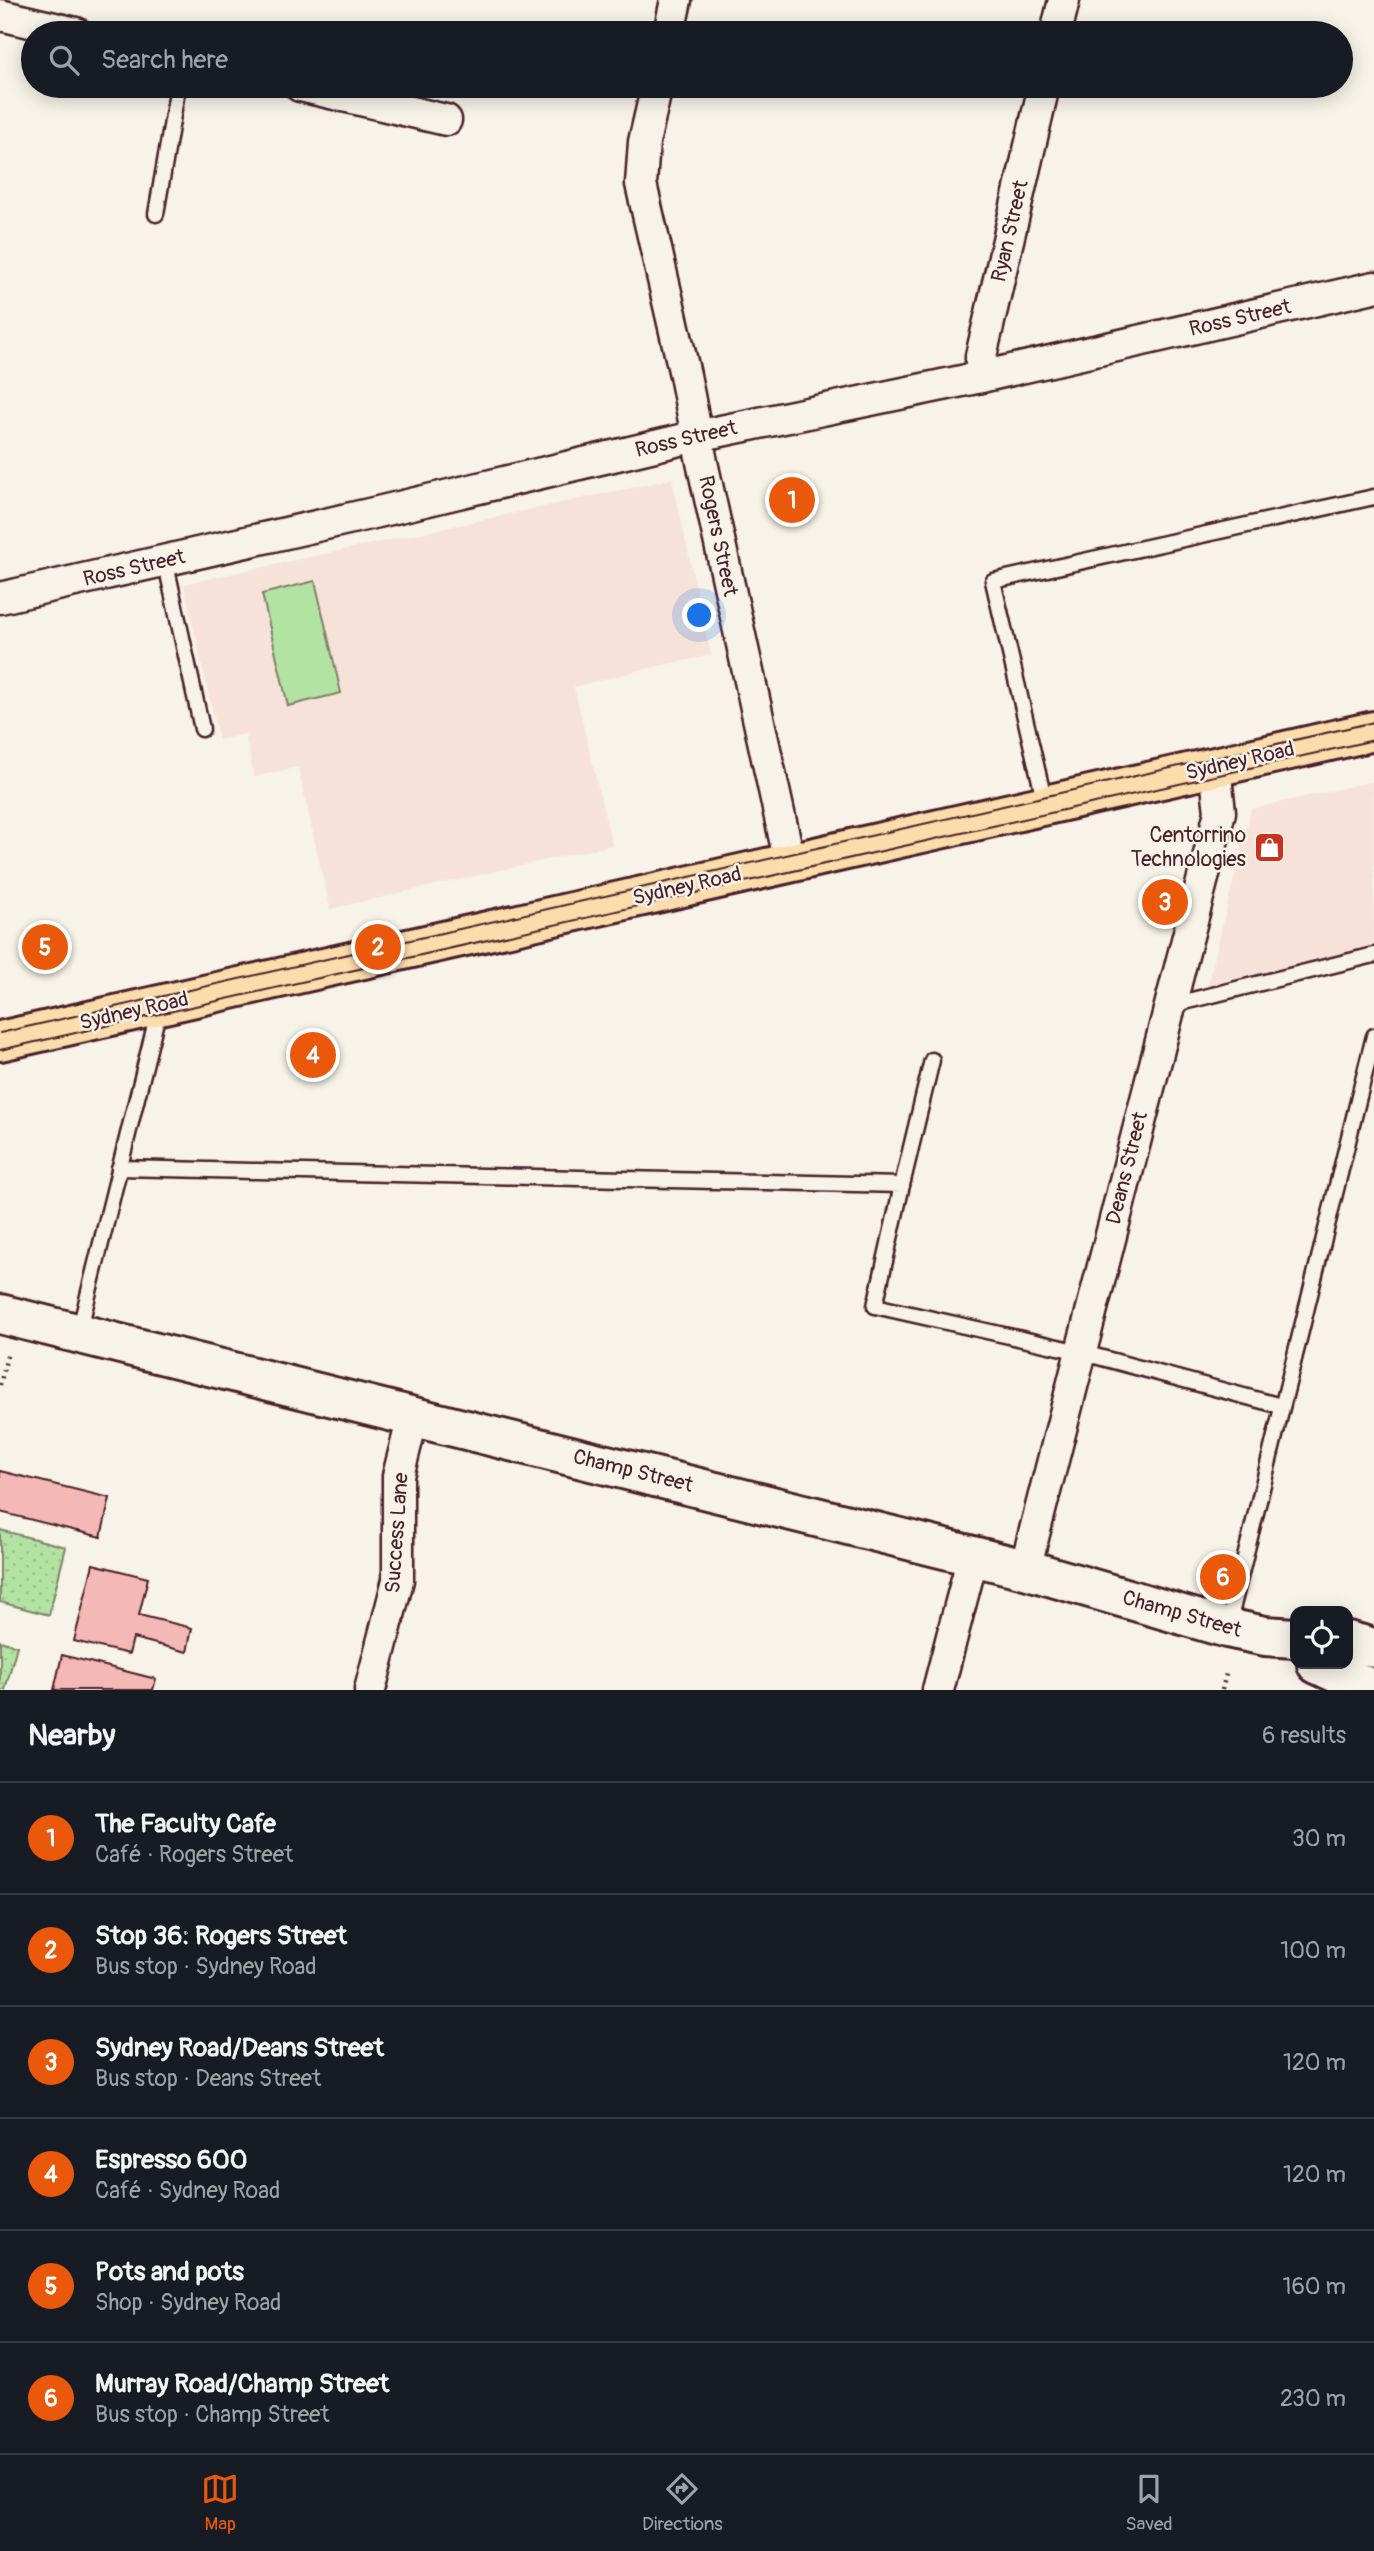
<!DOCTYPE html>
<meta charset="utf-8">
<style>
body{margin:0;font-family:Pangolin,sans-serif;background:#20242c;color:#f1f3f6}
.controls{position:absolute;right:21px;bottom:21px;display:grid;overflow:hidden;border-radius:14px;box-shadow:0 4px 18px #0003}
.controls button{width:63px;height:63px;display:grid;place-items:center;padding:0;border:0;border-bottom:2px solid #363941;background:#171b24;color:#f1f3f6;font:35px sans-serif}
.you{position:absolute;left:700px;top:616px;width:24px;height:24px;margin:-18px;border:5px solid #fff;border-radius:50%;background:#1a73e8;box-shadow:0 0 0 10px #1a73e833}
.badge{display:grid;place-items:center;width:46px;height:46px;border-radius:50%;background:#ea580c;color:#fff;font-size:23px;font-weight:700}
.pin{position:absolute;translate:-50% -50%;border:4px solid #fff;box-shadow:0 2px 7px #0006}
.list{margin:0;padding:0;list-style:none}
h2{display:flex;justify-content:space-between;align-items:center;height:91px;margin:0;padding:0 28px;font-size:30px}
h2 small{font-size:23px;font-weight:400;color:#9ea1a6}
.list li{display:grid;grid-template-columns:46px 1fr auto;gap:21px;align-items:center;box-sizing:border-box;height:112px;padding:0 28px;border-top:2px solid #363941}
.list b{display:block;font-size:26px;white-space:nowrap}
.list p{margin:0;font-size:23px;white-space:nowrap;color:#9ea1a6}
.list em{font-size:23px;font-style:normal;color:#9ea1a6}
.icon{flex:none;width:38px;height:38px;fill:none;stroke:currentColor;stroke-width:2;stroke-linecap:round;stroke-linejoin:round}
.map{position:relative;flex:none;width:1374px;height:1690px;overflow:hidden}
.search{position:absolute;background:#171b24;box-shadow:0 4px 18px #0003;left:21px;right:21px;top:21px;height:77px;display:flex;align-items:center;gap:18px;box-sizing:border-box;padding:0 24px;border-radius:38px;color:#9ea1a6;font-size:26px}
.sheet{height:763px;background:#171b24}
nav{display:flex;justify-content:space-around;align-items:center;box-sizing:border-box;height:98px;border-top:2px solid #363941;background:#171b24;font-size:19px;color:#9ea1a6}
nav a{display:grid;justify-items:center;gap:4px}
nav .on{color:#ea580c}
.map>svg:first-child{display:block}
</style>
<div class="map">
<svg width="1374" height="1690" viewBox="0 0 1374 1690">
<defs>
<pattern id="park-dots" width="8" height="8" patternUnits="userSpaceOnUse" patternTransform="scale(1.75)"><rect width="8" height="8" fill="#b3e3a3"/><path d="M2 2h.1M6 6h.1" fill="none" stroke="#9bc28c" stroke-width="1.8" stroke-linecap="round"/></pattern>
</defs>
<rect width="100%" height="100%" fill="#f7f3e8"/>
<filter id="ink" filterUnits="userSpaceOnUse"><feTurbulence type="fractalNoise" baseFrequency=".0143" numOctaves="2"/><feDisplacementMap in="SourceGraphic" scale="14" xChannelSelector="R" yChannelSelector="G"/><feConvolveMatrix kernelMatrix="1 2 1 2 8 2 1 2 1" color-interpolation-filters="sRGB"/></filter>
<g filter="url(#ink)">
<g fill="#f6e2d9">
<polygon points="672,479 711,655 636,671 574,687 612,845 330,909 298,767 254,777 245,734 219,740 184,584"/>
<polygon points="1374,781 1374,955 1205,997 1251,809"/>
</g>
<polygon fill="#b3e3a3" stroke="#7e8167" stroke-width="2" points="315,581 341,693 288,706 262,594"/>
<g fill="url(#park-dots)" stroke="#7e8167" stroke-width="2">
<polygon points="0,1530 66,1547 49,1615 0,1602"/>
<polygon points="0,1641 17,1646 5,1690 0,1690"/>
</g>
<g fill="#f5b9b5" stroke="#4a1f2b" stroke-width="2">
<polygon points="0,1471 110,1498 101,1537 0,1512"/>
<polygon points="93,1564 148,1578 139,1615 192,1628 187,1652 133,1638 129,1654 74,1641"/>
<polygon points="62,1655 156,1679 153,1690 54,1690"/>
</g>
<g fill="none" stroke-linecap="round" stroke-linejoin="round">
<defs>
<g id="lane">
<polyline points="156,214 178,86"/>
<polyline points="165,560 202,729"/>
<polyline points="1045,803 993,581 1374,497"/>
<polyline points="1168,1006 1374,955"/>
<polyline points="119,1168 902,1185 875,1306 1080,1352 1281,1406"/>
<polyline points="902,1185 932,1060"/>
<polyline points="79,1332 159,1009"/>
<polyline points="1228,1626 1374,1036"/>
</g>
<g id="street">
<polyline points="0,15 76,33"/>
<polyline points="669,33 676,0"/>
<polyline points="1056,33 1064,0"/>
<polyline points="300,86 446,120"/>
<polyline points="657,86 644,142 641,184 685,375 702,462 790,863"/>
<polyline points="981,377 981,356 1044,86"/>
<polyline points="0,598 378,512 697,436 981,377 1374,287"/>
<polyline points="1025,1569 1220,812 1215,767"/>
<polyline points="370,1690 398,1580 398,1476 413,1417"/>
<polyline points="938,1690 973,1556"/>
</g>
<g id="secondary">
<polyline points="0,1314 1025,1569 1227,1628 1265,1636 1295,1638"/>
<polyline points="1348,1641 1374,1648"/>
<polyline points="1317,1664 1374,1690"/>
</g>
<polyline id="highway" points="0,1041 1374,731"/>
</defs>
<use href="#lane" stroke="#4a1f2b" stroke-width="19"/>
<use href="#street" stroke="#4a1f2b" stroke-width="35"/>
<use href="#secondary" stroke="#4a1f2b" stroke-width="44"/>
<use href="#highway" stroke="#4a1f2b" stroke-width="44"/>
<g stroke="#4a1f2b" stroke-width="4.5" stroke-dasharray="2 5" stroke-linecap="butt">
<polyline points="0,1385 8,1352"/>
<polyline points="1222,1690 1227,1670"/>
</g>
<use href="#lane" stroke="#f7f3e8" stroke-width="14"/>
<use href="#street" stroke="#f7f3e8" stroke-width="30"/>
<use href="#secondary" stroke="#f7f3e8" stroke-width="38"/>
<use href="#highway" stroke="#fbddab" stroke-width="38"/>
<g stroke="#4a1f2b" stroke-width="2">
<polyline points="0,1033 1374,722"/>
<polyline points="0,1050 1374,740"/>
</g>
</g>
</g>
<defs>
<symbol id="shop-square" viewBox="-11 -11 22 22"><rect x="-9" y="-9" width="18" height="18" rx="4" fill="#c8321e" stroke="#f7f3e8"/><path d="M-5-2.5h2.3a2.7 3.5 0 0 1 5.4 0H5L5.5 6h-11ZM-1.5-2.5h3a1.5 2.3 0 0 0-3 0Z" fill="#fff"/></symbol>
</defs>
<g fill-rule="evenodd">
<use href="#shop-square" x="1252" y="830" width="35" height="35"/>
</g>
<g text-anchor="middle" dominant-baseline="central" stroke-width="5" stroke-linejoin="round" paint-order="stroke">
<g font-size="21" fill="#4a1f2b" stroke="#f7f3e8">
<text transform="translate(1010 231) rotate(-77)">Ryan Street</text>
<text transform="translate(1240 318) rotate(-13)">Ross Street</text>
<text transform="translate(686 439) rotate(-13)">Ross Street</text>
<text transform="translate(718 536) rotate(78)">Rogers Street</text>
<text transform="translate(134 568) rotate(-13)">Ross Street</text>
<text transform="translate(1240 761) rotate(-13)">Sydney Road</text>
<text transform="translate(687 886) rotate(-13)">Sydney Road</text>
<text transform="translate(134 1011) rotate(-13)">Sydney Road</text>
<text transform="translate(1127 1168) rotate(-76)">Deans Street</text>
<text transform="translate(633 1471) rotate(14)">Champ Street</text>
<text transform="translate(397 1533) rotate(-86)">Success Lane</text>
<text transform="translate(1182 1614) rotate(16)">Champ Street</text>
</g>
<g font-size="21" fill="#4a1f2b" stroke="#f7f3e8" text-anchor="end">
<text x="1246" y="835">Centorrino<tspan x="1246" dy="24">Technologies</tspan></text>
</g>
</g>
</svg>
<div class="controls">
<button><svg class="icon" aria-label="locate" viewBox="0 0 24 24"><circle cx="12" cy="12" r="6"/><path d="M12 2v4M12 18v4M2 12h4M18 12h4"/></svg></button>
</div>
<div class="you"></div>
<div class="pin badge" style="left:792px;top:500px">1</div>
<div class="pin badge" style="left:378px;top:947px">2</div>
<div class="pin badge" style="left:1165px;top:902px">3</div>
<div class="pin badge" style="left:313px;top:1055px">4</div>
<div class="pin badge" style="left:45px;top:947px">5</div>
<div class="pin badge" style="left:1223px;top:1577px">6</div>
<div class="search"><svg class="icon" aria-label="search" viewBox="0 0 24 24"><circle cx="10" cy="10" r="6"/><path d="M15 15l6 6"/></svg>Search here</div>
</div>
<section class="sheet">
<h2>Nearby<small>6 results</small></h2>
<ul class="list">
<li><span class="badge">1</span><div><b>The Faculty Cafe</b><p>Café · Rogers Street</p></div><em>30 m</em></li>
<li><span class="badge">2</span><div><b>Stop 36: Rogers Street</b><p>Bus stop · Sydney Road</p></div><em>100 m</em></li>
<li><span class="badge">3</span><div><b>Sydney Road/Deans Street</b><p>Bus stop · Deans Street</p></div><em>120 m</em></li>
<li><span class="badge">4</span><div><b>Espresso 600</b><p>Café · Sydney Road</p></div><em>120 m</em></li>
<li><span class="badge">5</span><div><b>Pots and pots</b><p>Shop · Sydney Road</p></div><em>160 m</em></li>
<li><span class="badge">6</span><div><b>Murray Road/Champ Street</b><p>Bus stop · Champ Street</p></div><em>230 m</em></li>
</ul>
</section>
<nav>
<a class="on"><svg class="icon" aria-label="map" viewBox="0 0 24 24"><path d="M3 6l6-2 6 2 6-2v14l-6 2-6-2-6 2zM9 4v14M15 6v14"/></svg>Map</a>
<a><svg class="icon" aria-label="directions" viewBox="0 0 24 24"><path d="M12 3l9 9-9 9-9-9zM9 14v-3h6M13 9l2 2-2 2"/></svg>Directions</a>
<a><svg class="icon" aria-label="saved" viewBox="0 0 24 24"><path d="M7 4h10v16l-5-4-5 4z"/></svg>Saved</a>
</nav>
